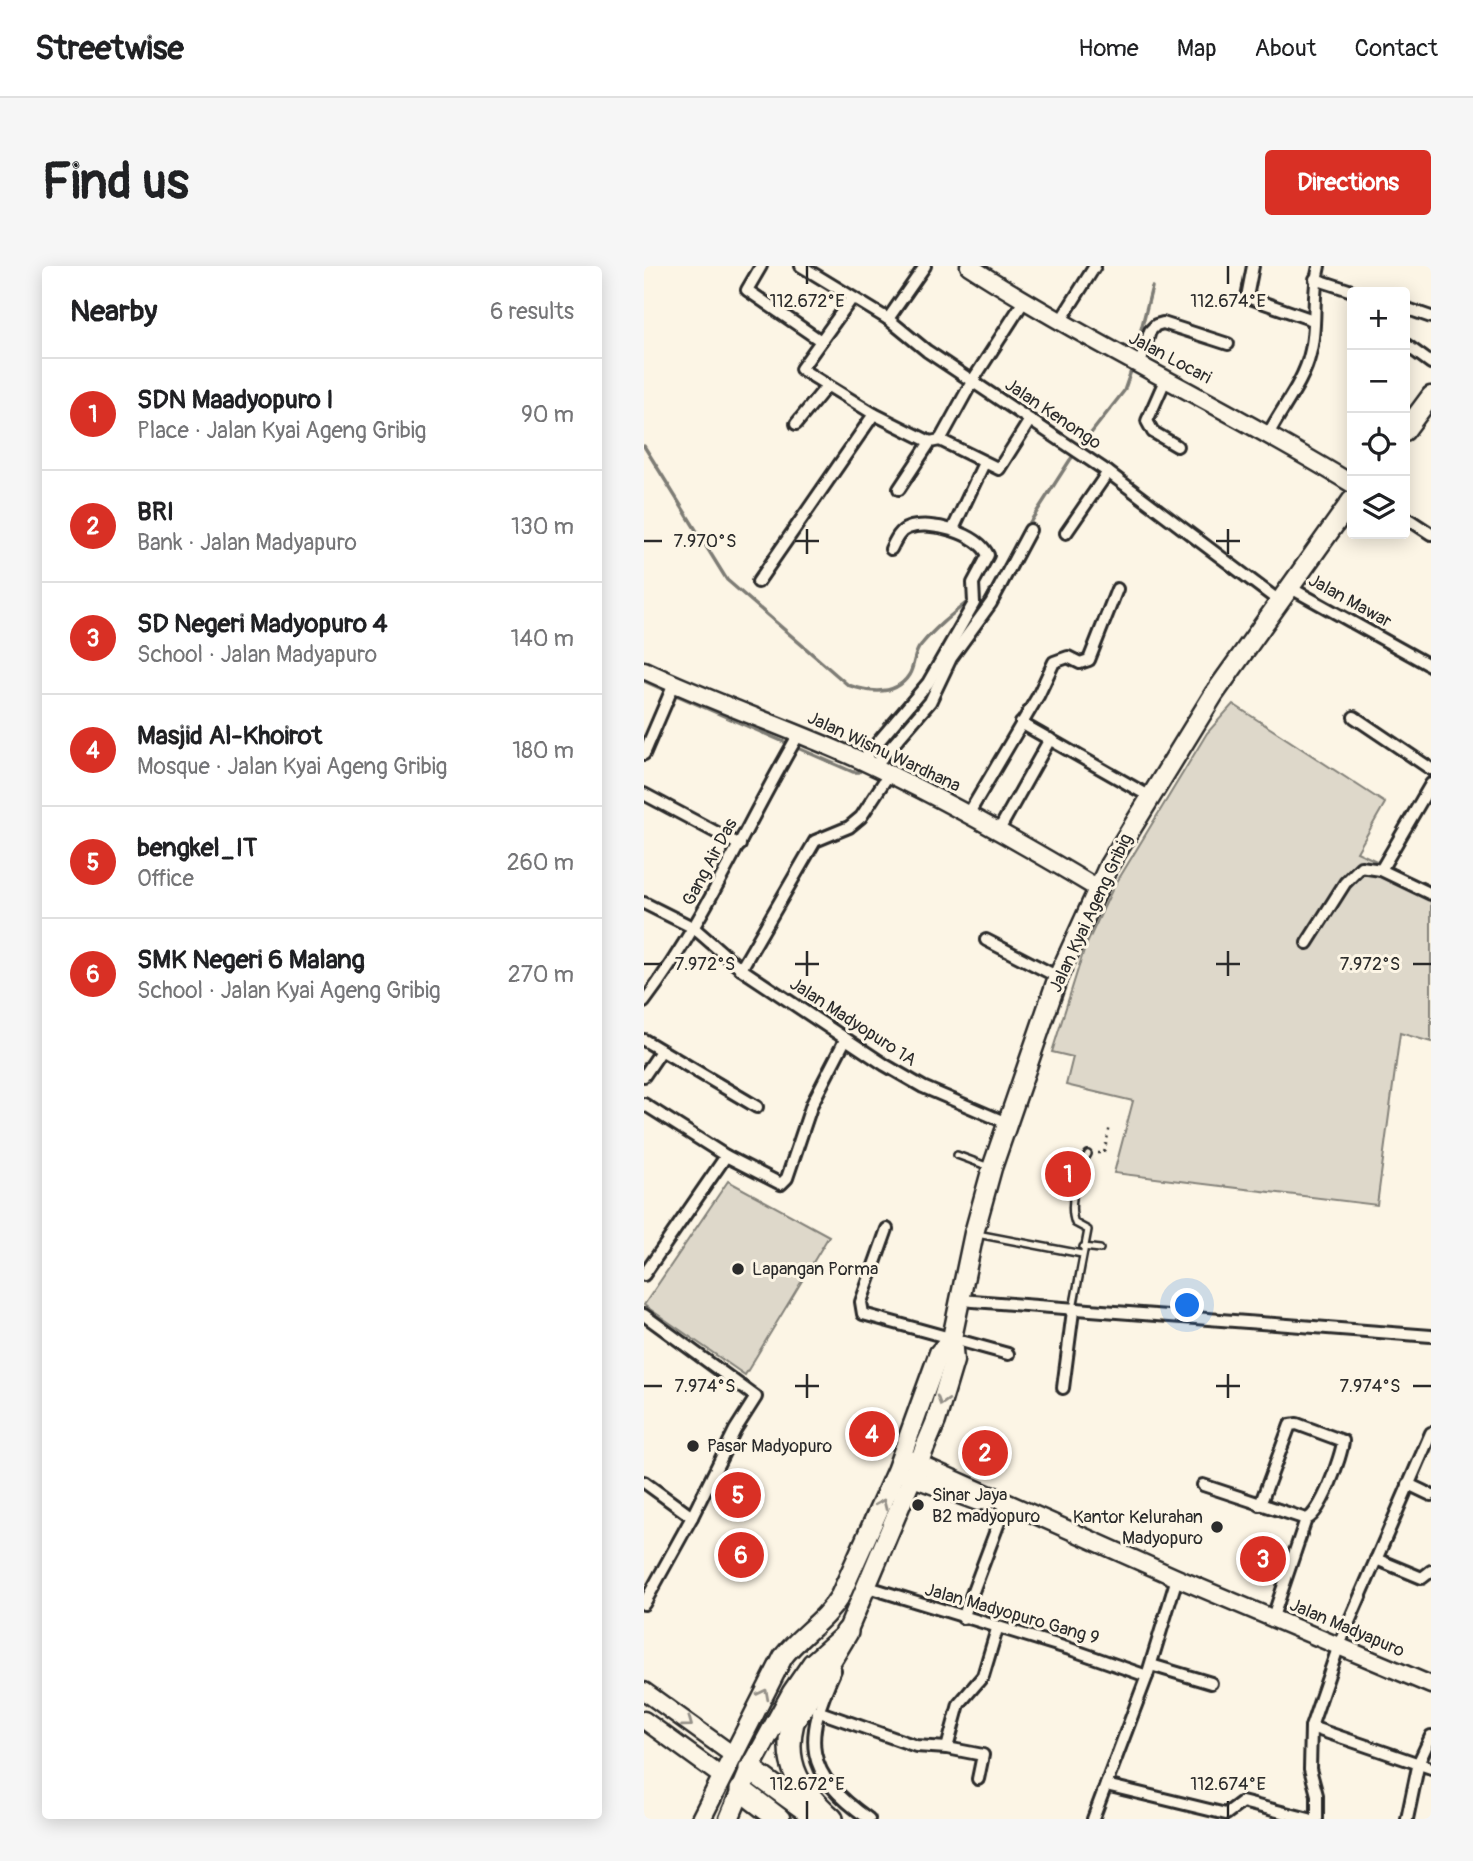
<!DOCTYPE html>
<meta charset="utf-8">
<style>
body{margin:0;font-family:Pangolin,sans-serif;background:#f6f6f6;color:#202124}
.controls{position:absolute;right:21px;top:21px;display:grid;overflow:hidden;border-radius:7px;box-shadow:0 4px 18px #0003}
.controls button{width:63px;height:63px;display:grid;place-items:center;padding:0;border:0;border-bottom:2px solid #e0e0e0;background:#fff;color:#202124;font:35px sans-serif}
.you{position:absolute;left:544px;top:1040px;width:24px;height:24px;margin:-18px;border:5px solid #fff;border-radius:50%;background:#1a73e8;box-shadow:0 0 0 10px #1a73e833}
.badge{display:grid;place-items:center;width:46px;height:46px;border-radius:50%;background:#d93025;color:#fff;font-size:23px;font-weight:700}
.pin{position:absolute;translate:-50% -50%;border:4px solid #fff;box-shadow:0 2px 7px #0006}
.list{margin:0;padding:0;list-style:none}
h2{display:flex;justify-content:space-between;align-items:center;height:91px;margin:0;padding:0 28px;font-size:30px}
h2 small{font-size:23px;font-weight:400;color:#757577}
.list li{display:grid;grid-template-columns:46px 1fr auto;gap:21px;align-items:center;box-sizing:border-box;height:112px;padding:0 28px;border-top:2px solid #e0e0e0}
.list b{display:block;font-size:26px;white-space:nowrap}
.list p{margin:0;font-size:23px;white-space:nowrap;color:#757577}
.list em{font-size:23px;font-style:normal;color:#757577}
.icon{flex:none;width:38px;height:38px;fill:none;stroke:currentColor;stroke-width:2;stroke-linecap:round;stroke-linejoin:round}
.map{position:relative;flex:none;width:787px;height:1553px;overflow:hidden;border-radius:7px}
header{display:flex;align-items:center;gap:42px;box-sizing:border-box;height:98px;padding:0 35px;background:#fff;border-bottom:2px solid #e0e0e0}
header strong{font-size:33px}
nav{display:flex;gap:38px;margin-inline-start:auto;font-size:24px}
.intro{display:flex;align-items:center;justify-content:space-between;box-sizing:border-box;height:168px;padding:0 42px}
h1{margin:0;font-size:49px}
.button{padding:18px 32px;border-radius:7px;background:#d93025;color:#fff;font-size:24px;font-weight:700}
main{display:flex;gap:42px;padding:0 42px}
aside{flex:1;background:#fff;border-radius:7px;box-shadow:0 4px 18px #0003}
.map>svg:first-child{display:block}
</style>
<header>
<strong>Streetwise</strong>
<nav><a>Home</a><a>Map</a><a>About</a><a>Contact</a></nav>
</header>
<div class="intro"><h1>Find us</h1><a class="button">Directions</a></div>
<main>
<aside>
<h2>Nearby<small>6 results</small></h2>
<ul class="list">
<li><span class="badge">1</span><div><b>SDN Maadyopuro I</b><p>Place · Jalan Kyai Ageng Gribig</p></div><em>90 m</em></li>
<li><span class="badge">2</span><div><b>BRI</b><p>Bank · Jalan Madyapuro</p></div><em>130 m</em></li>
<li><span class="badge">3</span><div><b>SD Negeri Madyopuro 4</b><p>School · Jalan Madyapuro</p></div><em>140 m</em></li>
<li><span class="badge">4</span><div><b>Masjid Al-Khoirot</b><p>Mosque · Jalan Kyai Ageng Gribig</p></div><em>180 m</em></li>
<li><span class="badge">5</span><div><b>bengkel_IT</b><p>Office</p></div><em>260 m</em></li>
<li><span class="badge">6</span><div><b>SMK Negeri 6 Malang</b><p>School · Jalan Kyai Ageng Gribig</p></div><em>270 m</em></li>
</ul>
</aside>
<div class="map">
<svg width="787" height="1553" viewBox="0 0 787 1553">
<rect width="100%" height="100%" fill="#fcf5e5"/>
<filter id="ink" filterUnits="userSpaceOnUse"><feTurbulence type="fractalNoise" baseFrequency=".0143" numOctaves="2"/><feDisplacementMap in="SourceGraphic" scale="14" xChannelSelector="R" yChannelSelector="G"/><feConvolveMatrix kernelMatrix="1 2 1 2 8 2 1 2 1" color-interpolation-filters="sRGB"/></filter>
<g filter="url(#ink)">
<g fill="#ded8ca" stroke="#84827a" stroke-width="2">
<polygon points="589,438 741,537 713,586 787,620 787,776 756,767 733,939 470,907 489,835 422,819 429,791 408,786 440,684 468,624 563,467"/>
<polygon points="84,915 185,970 101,1109 0,1039"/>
</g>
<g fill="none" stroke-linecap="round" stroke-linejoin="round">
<g stroke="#7d7b74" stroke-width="3.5">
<polyline points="490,91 508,21"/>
<path d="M0,180L83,314L204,419C224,426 251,431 265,409C271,400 269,387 277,379C290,363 306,350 322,337L326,338"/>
<polyline points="383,261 426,194 480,125 488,102"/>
<polyline points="336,343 367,289"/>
<polyline points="0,415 20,424"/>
<polyline points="32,429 209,506 215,506 220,501"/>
<polyline points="228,493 282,431 289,418"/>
</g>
<defs>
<g id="lane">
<polyline points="313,889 340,899"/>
<polyline points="333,968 438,988"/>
<polyline points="439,981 456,983"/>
<path d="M429,1043L444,964L431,957C424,940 433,903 444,888"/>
</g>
<g id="street">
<polyline points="117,0 103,24 177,75"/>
<polyline points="157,0 244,53 283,85 464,206 635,335"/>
<polyline points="609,0 603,31 669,54"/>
<polyline points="671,13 711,26"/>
<polyline points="208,32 157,103 230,148"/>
<polyline points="761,42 787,51"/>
<polyline points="244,53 281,0"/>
<polyline points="417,54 451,0"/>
<polyline points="761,78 787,97"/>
<polyline points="496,98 506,65 512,59 519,57 584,78"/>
<polyline points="522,112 503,155 509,166 533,180"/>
<polyline points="152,158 183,120"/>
<path d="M625,167C638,142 660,115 666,88C674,59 667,31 675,0"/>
<polyline points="296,174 329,114 380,35"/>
<polyline points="255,223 286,176 296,174 355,203 386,154"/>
<polyline points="761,251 787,268"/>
<polyline points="309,263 340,197"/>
<polyline points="422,267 464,206"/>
<polyline points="114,316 230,148 286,176"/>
<polyline points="645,321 787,400"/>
<polyline points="710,451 787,503"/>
<polyline points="377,457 505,530"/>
<polyline points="0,488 30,418"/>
<path d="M218,495L284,417L330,337L329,317L344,289C333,267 287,254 264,262C255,265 251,275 247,283"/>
<polyline points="230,501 286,436 307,392 347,337 386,264"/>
<polyline points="0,528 96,579"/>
<polyline points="325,547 394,430 410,396 424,391 436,397 445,394 473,323"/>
<polyline points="355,564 406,473"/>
<polyline points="737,604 787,518"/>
<polyline points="0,637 50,662 97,703 241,799 279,821 363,857"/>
<polyline points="342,674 414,711"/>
<polyline points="663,677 701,617 717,601 737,604 787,628"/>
<polyline points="97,703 171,575 205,561 217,551 245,508"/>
<path d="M0,736C63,653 102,557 155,468"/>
<polyline points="0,774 113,841"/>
<polyline points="0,810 17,785"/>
<polyline points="0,838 82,890 137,918 143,912 168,838 201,774"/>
<polyline points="243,963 217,1036 219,1048 364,1088"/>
<polyline points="0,1009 82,890"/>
<polyline points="316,1034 787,1070"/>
<polyline points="0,1049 112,1131 91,1164 48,1251"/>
<polyline points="419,1122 429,1045"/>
<polyline points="0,1216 48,1251 0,1338"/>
<polyline points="764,1218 787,1229"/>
<polyline points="559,1219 662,1253"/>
<path d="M616,1239L646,1159L653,1158L699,1175C698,1189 676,1251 662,1253L629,1351"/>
<polyline points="732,1293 778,1312 787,1305"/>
<polyline points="224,1321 426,1383 503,1410"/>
<polyline points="319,1352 363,1235"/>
<polyline points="507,1399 567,1417"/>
<path d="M191,1404C159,1474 159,1507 225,1553"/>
<polyline points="173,1445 272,1480 303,1482 315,1438 339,1410 353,1363"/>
<polyline points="667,1461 787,1502"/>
<polyline points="303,1482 339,1489 334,1513"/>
<polyline points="462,1519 582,1548 598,1536 665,1553"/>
<polyline points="449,1553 503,1410 533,1312"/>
<polyline points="673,1553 673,1529 666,1503 667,1461 695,1379 787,1167"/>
<polyline points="763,1553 775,1496 787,1470"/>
</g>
<g id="secondary">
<path d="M325,0C449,80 583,141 708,218"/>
<path d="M0,404C70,437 145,462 216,494C298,532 376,576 454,623"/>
<polyline points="263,1192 533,1312 787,1419"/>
<polyline points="258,1208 334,1236 351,1230"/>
<polyline points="0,1425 89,1489"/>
<polyline points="0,1454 77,1510"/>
</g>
<g id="primary">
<polyline points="761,165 787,130"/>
<path d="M57,1553L139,1391C156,1369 181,1355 196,1330L252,1205L295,1087L308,1072"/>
<polyline points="85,1553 106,1503 148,1426 168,1397 203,1366 292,1155 310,1095 308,1072 330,967 348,902 414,711 465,599 570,428 708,234"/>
</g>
<g id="highway">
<polyline points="106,1503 172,1551"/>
<polyline points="97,1524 135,1553"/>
<path d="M188,1553C157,1525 138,1500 149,1456L203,1366"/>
</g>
</defs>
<use href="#lane" stroke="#2b2b2b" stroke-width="10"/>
<use href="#street" stroke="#2b2b2b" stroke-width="16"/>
<use href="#secondary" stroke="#2b2b2b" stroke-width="21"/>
<use href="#primary" stroke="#2b2b2b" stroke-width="23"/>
<use href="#highway" stroke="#2b2b2b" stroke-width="26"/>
<polyline stroke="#2b2b2b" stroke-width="2.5" stroke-dasharray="2 5" stroke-linecap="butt" points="454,887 460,887 466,860"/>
<use href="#lane" stroke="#fcf5e5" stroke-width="5"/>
<use href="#street" stroke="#fcf5e5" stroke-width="10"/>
<use href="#secondary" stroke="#fcf5e5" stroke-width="16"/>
<use href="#primary" stroke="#fcf5e5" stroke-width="18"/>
<use href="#highway" stroke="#fcf5e5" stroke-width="21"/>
</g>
<defs><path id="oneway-chevron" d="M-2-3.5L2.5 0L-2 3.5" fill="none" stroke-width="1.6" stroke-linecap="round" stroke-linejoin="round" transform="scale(1.75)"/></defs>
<g stroke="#949088">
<use href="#oneway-chevron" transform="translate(298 1135) rotate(107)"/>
<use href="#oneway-chevron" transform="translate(238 1238) rotate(-66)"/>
<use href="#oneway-chevron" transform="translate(120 1428) rotate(-63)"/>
<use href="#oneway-chevron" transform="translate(44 1457) rotate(36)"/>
</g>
</g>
<path fill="none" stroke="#2b2b2b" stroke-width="2.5" d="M163,0V18M584,0V18M163,263V288M584,263V288M0,275H18M151,275H175M572,275H596M163,685V710M584,685V710M0,698H18M151,698H175M572,698H596M769,698H787M163,1108V1132M584,1108V1132M0,1120H18M151,1120H175M572,1120H596M769,1120H787M163,1535V1553M584,1535V1553"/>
<g fill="#2b2b2b" stroke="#fcf5e5" stroke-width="2.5">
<circle cx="94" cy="1003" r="7"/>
<circle cx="49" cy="1180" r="7"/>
<circle cx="274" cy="1239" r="7"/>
<circle cx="573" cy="1261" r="7"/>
</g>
<g text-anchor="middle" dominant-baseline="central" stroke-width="6" stroke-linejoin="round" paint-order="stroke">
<g font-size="18" fill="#2b2b2b" stroke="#fcf5e5">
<text transform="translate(526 92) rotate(28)">Jalan Locari</text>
<text transform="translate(409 148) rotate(34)">Jalan Kenongo</text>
<text transform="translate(706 335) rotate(29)">Jalan Mawar</text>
<text transform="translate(240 486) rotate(25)">Jalan Wisnu Wardhana</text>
<text transform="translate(66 596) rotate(-62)">Gang Air Das</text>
<text transform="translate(447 647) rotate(-65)">Jalan Kyai Ageng Gribig</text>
<text transform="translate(209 756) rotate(33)">Jalan Madyopuro 1A</text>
<text transform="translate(368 1348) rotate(16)">Jalan Madyopuro Gang 9</text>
<text transform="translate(703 1362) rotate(23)">Jalan Madyapuro</text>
</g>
<g font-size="18" fill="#2b2b2b" stroke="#fcf5e5" text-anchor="start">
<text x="108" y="1003">Lapangan Porma</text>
<text x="63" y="1180">Pasar Madyopuro</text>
<text x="288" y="1229">Sinar Jaya<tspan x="288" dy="21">B2 madyopuro</tspan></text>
<text x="559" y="1251" text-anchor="end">Kantor Kelurahan<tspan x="559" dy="21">Madyopuro</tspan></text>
</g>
</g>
<g font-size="18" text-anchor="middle" fill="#2b2b2b" stroke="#fcf5e5" stroke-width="6" stroke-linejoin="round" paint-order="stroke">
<text x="163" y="41">112.672°E</text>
<text x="584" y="41">112.674°E</text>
<text x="61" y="281">7.970°S</text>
<text x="61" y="704">7.972°S</text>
<text x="726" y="704">7.972°S</text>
<text x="61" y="1126">7.974°S</text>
<text x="726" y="1126">7.974°S</text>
<text x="163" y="1524">112.672°E</text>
<text x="584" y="1524">112.674°E</text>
</g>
</svg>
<div class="controls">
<button>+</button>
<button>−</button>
<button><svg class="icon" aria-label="locate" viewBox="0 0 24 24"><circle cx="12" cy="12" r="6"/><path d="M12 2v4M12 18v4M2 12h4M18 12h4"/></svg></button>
<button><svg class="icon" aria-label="layers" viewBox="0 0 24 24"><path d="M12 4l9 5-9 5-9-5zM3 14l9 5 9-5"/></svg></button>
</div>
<div class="you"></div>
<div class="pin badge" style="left:424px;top:908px">1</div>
<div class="pin badge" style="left:341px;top:1187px">2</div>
<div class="pin badge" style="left:619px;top:1293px">3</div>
<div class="pin badge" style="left:228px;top:1168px">4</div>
<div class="pin badge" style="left:94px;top:1229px">5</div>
<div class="pin badge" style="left:97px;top:1289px">6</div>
</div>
</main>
